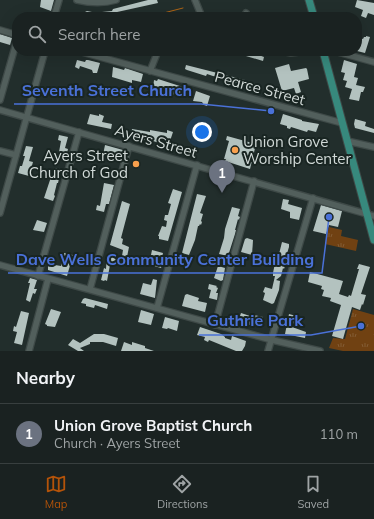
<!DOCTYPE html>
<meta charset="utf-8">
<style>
body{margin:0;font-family:Mulish,sans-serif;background:#232a2a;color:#f1f3f6}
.you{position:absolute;left:202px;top:132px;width:14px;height:14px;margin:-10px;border:3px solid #fff;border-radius:50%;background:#1a73e8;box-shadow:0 0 0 6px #1a73e833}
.badge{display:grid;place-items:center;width:26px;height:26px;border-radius:50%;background:#b45309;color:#fff;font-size:13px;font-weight:700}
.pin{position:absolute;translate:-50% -33px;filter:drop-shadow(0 1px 2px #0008)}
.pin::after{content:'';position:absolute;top:21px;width:14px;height:12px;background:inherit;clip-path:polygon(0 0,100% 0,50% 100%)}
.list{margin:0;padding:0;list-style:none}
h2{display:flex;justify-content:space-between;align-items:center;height:52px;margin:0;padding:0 16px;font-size:17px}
h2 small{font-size:13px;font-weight:400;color:#9fa4a5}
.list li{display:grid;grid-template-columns:26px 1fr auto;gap:12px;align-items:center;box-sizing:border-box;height:60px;padding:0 16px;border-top:1px solid #383f3f}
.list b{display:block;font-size:15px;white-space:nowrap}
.list p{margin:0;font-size:13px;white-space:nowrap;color:#9fa4a5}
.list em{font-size:13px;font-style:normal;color:#9fa4a5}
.icon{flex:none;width:22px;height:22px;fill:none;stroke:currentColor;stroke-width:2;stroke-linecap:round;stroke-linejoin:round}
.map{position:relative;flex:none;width:374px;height:351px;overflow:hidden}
.search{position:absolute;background:#1a2221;box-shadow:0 4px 16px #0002;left:12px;right:12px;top:12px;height:44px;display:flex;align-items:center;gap:10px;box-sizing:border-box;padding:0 14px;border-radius:16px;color:#9fa4a5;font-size:15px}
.sheet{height:112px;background:#1a2221}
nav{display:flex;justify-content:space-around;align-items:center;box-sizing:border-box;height:56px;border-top:1px solid #383f3f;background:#1a2221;font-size:11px;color:#9fa4a5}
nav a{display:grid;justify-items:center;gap:2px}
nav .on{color:#b45309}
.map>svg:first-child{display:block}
</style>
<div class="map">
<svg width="374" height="351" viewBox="0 0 374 351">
<defs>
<pattern id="grass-tufts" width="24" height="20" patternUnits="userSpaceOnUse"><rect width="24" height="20" fill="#704112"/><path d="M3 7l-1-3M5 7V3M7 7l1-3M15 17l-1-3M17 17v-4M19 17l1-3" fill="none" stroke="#835c34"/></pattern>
</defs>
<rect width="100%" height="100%" fill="#222e2c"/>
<g fill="url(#grass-tufts)">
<polygon points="329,227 342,230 341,236 358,240 356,251 325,244"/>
<polygon points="353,309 374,315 374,351 343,351 329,348 333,338 345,339"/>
</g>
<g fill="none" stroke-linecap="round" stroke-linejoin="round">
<polyline stroke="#af6515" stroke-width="1" points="148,17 183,8"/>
</g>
<g fill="#b3c2bf">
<polygon points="41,0 54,0 51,11 40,7"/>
<polygon points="148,0 157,0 158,3 108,14 108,16 96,17 85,16 85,12 87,11 92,12 92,13 112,11 113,9"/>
<polygon points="357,0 374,3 374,15 368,13 366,18 361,16 363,10 355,7"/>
<polygon points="0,34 12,38 10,45 0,42"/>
<polygon points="366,36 370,37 365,53 357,51 357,37 363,39 364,37 366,37"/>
<polygon points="229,51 248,51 264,57 263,61"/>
<polygon points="77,60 85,62 86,60 88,60 100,63 97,73 93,73 92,70 80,66 79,69 75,67"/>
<polygon points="344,60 357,64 354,77 358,78 356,85 365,87 363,92 361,92 359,101 349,99 352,89 345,87 347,81 343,80 345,73 341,72"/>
<polygon points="289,64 291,71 306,68 307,69 309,79 298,82 301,92 296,94 294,88 282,91 275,68"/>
<polygon points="186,65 245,80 245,81 255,84 255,89 248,88 247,86 233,82 232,83 226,82 226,79 213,76 207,74 206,76 187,70 185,69"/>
<polygon points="113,67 124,70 125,68 143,74 141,82 132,80 132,83 112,77"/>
<polygon points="158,79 186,88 184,97 153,89 154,80 157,81"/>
<polygon points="196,91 210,96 207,106 204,105 202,102 193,101"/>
<polygon points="90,114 99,116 99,114 104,116 102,122 112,124 111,129 87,124"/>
<polygon points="283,114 302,120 302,121 319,124 316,132 308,130 307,132 291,127 290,129 287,128 287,126 280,124"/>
<polygon points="355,119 366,122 365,126 374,129 374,133 355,128 354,124"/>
<polygon points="132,129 150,132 150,130 167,133 167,130 173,132 170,141 171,142 171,145 167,143 166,145 153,141 145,140 132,136 131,136"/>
<polygon points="59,135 68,137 65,148 68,149 67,153 59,152 61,141 58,140"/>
<polygon points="227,136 256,144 250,169 225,161 226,159 224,159 229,141 226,140"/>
<polygon points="105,145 123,150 121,160 103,155"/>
<polygon points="26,146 33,147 29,161 33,162 29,176 18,173 20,166 22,166 25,156 23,156"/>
<polygon points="54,168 61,169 58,183 57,183 54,195 55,196 53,201 44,198"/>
<polygon points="104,183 114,185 109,204 106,204 104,212 96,210 97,205 100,206"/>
<polygon points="173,189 182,192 168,241 159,239 159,236 158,236 162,226 166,227 167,221 164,220 165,215 168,215 171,204 168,203"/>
<polygon points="197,194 206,196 200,213 203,214 201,221 202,222 201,225 200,224 199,226 198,226 195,240 189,255 182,253"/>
<polygon points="283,199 289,200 288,204 302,208 299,220 290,218 290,212 281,209"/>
<polygon points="122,201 130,204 121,238 123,239 122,244 129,247 127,257 122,256 123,250 110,245"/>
<polygon points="321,205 342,211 338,227 329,225 326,234 313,231"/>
<polygon points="232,207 240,209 238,216 240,217 239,220 238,219 235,230 236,230 235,234 228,256 219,254 224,238 225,229"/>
<polygon points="37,220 47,223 44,232 33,230"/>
<polygon points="247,238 253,240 252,255 241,252 245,239"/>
<polygon points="282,242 289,244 289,247 284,263 286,263 284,269 283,268 281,276 276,280 280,281 279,290 274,303 272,304 263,300 265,293 263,292 265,287 272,289 275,276 273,276 273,273 276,258 274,258 275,253 279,254"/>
<polygon points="152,250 163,253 161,261 163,262 161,268 154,266 156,256 151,255"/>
<polygon points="64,253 73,255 67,276 48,270 48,265 49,264 61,266"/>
<polygon points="107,255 117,258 115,265 110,265 107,281 105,280 104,281 101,280 104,268 106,269"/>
<polygon points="359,264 370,267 361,294 366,295 363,305 362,304 360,310 352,307 343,339 332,336 341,305 330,301 331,298 322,296 324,290 321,289 322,286 308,282 310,272 343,281 339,294 348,297 349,295 351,296 359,269 357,269"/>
<polygon points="218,266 225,268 223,280 221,281 214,278"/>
<polygon points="30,278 37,280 34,289 37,289 35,294 33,293 30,302 26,300 30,283 28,283"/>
<polygon points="153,279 157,280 155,298 140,294 143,283 151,285"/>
<polygon points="209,284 217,286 216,287 218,288 216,293 218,293 217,300 209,298 211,290 208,289"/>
<polygon points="187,294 199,298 198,301 207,303 205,312 182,306 185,295"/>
<polygon points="85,298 108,304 107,309 95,305 94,308 86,306 86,304 81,303 83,299"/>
<polygon points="51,309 61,312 55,327 47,326 47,325 45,324"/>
<polygon points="141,310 154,314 151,325 138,322"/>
<polygon points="21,311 29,313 22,345 14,343 17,332 13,331 14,326 16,327"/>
<polygon points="241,313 250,316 250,315 254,315 263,317 260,327 245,324 244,325 240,324 238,322"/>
<polygon points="289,314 296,316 292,327 306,332 305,338 285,334"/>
<polygon points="165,317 179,321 177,331 168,328 167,329 162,328"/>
<polygon points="200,327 221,334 225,337 225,338 231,340 232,336 246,341 245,346 242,351 236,351 209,340 208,342 204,340 205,337 197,335"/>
<polygon points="94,334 104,334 118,338 116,346 103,342 90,342 90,344 80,348 84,351 78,351 68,345 73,339 80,343"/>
<polygon points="124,342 132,345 132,342 145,346 145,348 154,351 121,351"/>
</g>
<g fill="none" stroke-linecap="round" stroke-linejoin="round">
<defs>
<g id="minor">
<path d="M77,0C90,3 102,4 116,0"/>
<polyline points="195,0 202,17"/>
<polyline points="54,17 59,0"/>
<polyline points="244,17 246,13"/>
<polyline points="0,30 17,35"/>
<polyline points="78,51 342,123"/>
<polyline points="282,51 291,53 306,51"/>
<polyline points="334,51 374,62"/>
<polyline points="150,71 158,51"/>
<polyline points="0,100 17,40"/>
<polyline points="0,110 374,216"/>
<polyline points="347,141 374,147"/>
<polyline points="0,151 16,155"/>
<polyline points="0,213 45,51"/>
<polyline points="0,265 272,340 320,351"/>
<polyline points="38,276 79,132"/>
<polyline points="90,289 129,146"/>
<polyline points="157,308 197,165"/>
<polyline points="215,325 254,181"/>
<polyline points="29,351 48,279"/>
<polyline points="268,351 313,198"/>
</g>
<g id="major">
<polyline points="309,0 314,17"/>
<polyline points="323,51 374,240"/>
</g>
</defs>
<use href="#minor" stroke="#3e4947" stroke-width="8"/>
<use href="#major" stroke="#3e4947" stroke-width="9"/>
<use href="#minor" stroke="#525f5c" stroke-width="5.5"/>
<use href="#major" stroke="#37897d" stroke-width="7"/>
</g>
<g fill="#f9a04d" stroke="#192522" stroke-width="1.5">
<circle cx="235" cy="150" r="4"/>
<circle cx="136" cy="164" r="4"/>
</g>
<g text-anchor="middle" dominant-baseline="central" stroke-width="4" stroke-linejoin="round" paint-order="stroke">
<g font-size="15" fill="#d1d9d7" stroke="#192522">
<text transform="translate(260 88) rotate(15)">Pearce Street</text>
<text transform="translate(156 141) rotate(16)">Ayers Street</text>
</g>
<g font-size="15" fill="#d1d9d7" stroke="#192522" text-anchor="start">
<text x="243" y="141">Union Grove<tspan x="243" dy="17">Worship Center</tspan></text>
<text x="128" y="155" text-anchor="end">Ayers Street<tspan x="128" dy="17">Church of God</tspan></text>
</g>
</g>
<path fill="none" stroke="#4a71d8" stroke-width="1.5" d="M271 111L201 104H14M329 217L322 273H8M361 326L311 335H199"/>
<g fill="#4a71d8" stroke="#192522" stroke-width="1.5">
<circle cx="271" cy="111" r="4"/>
<circle cx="329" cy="217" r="4"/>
<circle cx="361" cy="326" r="4"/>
</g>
<g font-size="16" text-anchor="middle" font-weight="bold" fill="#4a71d8" stroke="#192522" stroke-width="4" stroke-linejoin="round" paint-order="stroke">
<text x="107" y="96">Seventh Street Church</text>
<text x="165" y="265">Dave Wells Community Center Building</text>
<text x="255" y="326">Guthrie Park</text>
</g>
</svg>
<div class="you"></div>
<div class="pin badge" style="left:222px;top:193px;background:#6b7280">1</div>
<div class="search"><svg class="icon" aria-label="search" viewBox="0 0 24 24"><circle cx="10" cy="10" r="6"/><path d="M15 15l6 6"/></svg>Search here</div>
</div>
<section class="sheet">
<h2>Nearby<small></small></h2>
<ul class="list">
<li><span class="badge" style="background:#6b7280">1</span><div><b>Union Grove Baptist Church</b><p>Church · Ayers Street</p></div><em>110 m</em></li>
</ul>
</section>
<nav>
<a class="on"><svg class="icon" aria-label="map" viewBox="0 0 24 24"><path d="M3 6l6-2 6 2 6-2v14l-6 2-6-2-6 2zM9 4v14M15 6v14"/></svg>Map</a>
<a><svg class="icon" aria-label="directions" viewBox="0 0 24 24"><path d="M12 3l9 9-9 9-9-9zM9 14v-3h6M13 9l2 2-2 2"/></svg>Directions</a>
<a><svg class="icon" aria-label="saved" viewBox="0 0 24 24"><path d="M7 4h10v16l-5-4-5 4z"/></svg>Saved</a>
</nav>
